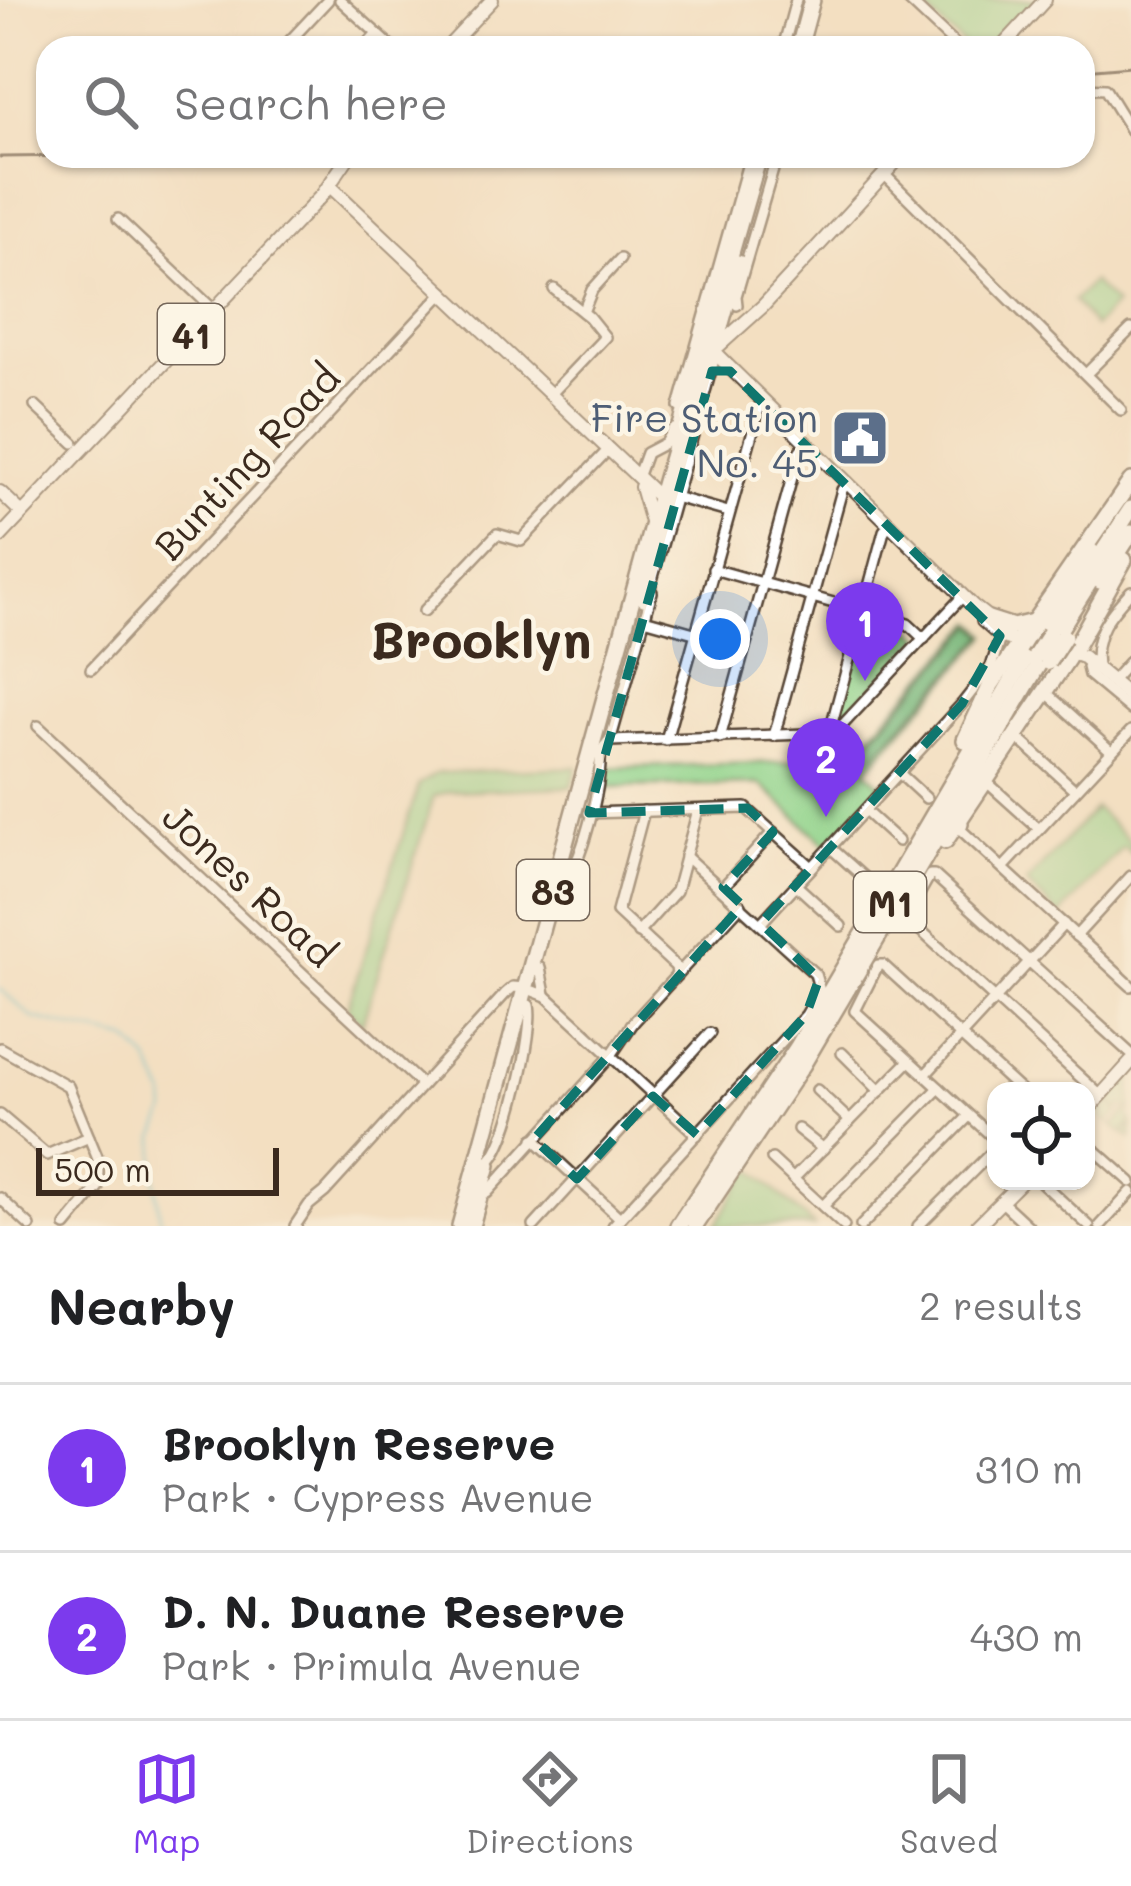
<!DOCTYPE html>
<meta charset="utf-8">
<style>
body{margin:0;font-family:Mali,sans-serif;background:#f6f6f6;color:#202124}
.controls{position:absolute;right:36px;bottom:36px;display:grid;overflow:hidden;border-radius:24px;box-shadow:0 3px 9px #0004}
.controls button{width:108px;height:108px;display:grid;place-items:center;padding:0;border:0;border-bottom:3px solid #e0e0e0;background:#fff;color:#202124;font:60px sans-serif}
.scale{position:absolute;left:36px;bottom:30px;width:243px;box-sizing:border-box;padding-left:12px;border:6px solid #3b2a1e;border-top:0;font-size:33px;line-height:42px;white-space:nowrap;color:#3b2a1e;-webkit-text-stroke:9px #fcf5e5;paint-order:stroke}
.you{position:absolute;left:720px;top:639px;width:42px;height:42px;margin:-30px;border:9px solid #fff;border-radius:50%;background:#1a73e8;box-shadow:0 0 0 18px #1a73e833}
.badge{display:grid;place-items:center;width:78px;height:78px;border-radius:50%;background:#7c3aed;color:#fff;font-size:39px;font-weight:700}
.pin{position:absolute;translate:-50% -99px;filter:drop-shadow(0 3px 6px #0008)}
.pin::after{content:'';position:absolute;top:63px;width:42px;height:36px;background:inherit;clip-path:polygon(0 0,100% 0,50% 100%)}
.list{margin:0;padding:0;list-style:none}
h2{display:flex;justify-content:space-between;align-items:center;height:156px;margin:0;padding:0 48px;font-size:51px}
h2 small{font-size:39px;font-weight:400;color:#757577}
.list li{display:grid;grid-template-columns:78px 1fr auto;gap:36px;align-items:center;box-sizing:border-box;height:168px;padding:0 48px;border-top:3px solid #e0e0e0}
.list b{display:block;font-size:45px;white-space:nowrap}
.list p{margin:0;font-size:39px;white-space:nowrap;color:#757577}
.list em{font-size:39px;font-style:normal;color:#757577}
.icon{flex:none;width:66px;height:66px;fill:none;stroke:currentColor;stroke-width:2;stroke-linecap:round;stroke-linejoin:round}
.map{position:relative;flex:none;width:1131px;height:1226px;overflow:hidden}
.search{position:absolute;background:#fff;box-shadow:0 3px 9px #0004;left:36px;right:36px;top:36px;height:132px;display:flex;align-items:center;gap:30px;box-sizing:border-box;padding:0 42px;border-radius:36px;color:#757577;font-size:45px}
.sheet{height:492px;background:#fff}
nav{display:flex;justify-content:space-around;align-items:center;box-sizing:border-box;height:168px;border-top:3px solid #e0e0e0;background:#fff;font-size:33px;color:#757577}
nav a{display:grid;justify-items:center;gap:6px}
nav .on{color:#7c3aed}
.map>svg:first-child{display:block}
</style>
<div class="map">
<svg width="1131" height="1226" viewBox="0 0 1131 1226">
<rect width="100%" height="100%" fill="#fcf5e5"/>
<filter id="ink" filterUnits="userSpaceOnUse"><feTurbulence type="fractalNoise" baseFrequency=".00833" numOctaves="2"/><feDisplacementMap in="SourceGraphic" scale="24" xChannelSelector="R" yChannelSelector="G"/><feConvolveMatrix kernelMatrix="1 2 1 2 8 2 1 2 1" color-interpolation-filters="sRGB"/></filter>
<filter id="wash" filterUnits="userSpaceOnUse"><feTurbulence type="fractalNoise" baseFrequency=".004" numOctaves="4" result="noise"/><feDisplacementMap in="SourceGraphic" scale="48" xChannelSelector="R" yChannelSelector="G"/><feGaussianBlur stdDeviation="2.7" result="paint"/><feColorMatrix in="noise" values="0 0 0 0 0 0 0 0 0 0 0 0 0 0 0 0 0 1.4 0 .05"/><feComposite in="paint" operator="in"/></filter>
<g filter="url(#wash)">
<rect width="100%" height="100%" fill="#f3dfc1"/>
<g fill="#91d38b" stroke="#667e54" stroke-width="3">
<polygon points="915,0 1038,0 994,48 967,48"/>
<polygon points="1092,282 1115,305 1094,327 1073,301"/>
<polygon points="866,614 908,626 922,637 835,727"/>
<polygon points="975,622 988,635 866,770 883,787 829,847 760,784 602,787 607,768 847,760"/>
<polygon points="577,767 572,787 450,791 434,796 362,1024 347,1008 419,784 437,773"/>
<polygon points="1095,808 1131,842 1131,853 1123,846 1060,916 1026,883"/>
<polygon points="1131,1071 1131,1111 1124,1105 1120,1110 1111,1103 1114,1096 1099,1113 1110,1104 1118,1112 1109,1122 1114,1126 1127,1110 1131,1123 1122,1133 1131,1127 1131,1139 1094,1112"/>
<polygon points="751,1168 814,1226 715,1226"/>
</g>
<polygon fill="#74b577" stroke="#58704a" stroke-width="3" points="975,625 986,635 875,754 866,761 853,759"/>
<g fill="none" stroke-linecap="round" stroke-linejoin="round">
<polyline stroke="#4ab7c5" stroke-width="3" points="0,989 33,1018 128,1040 149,1061 165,1095 166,1112 156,1136 155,1176 161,1226"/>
</g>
</g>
<g filter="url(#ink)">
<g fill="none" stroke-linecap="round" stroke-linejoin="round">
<defs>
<g id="minor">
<polyline points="340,0 393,48"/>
<polyline points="908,0 959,48"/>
<polyline points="283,48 328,0"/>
<polyline points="364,48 377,34"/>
<polyline points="783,48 796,0"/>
<polyline points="1083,88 1105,89 1131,131"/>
<polyline points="884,174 1121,410"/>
<polyline points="118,219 214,310"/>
<polyline points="737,305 736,296 777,156"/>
<polyline points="583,312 592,290 620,259"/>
<polyline points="1086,374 1131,329"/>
<polyline points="551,394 605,337 589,317 554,289"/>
<polyline points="35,406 74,443"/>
<polyline points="679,407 750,156"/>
<polyline points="638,475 646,453 665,443 673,429"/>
<polyline points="678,498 728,512"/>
<polyline points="713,569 908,624 924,639"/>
<polyline points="424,611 497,534 521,541 609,449"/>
<polyline points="644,619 694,633"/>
<polyline points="1087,667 1089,675 1131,710"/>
<path d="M1097,667C1092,634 1110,614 1131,591"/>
<polyline points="91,669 444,292"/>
<polyline points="1113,680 1131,660"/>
<polyline points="1049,695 1111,751"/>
<polyline points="38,726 422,1085"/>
<polyline points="829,734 884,531 890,523"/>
<polyline points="774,736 842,490 848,482"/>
<polyline points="720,738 799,452 807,441"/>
<polyline points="666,740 761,402"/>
<polyline points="1020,740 1075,790"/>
<polyline points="610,741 835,733 963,596"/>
<polyline points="899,773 926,798"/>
<polyline points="989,784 1039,829"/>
<polyline points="644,811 617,912 676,967 677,975"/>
<polyline points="865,811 898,841"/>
<polyline points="589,813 746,808 812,867"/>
<polyline points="963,823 961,830 1131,986"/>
<polyline points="831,848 870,883"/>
<polyline points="1003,868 1131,731"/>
<polyline points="796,885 841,926"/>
<polyline points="723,887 773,832"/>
<path d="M561,890C582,864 602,785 600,752L611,738L652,592"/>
<polyline points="761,923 962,704 991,667 1001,635"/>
<polyline points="638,933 676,891 698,810"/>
<polyline points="1076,936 1131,876"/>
<polyline points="540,968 545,994"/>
<polyline points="533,991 546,996 697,1135"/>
<polyline points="631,1025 741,905"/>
<polyline points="0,1048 68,1086 98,1159 98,1187 66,1226"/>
<polyline points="842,1053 880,1091"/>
<polyline points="925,1075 1064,924"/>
<polyline points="817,1090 850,1121"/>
<polyline points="1101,1096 906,917 930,875 934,875 1131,1054"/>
<polyline points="0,1115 47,1155 89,1137"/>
<polyline points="798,1129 823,1149"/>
<polyline points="534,1139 620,1218"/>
<polyline points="996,1140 855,1011 878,965 883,965 1021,1091"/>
<polyline points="1086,1142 1131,1182"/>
<polyline points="772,1159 844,1226"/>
<path d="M489,1161C508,1148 535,1029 529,1005"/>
<polyline points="793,1179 909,1061"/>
<polyline points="1040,1181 1089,1226"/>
<polyline points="487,1193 610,1057 633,1023"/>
<polyline points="0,1198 30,1226"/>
<polyline points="1001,1201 1028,1226"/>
<polyline points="823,1206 939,1088"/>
<polyline points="295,1226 309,1205 325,1192 505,994 513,987 525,988"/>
<polyline points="534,1226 710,1033"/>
<polyline points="613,1226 806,1015 820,991 815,974 685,856"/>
<polyline points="861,1226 969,1116"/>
<polyline points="918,1226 996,1148"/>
<polyline points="1100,1226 1131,1192"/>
</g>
<g id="major">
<polyline points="447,48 492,0"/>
<polyline points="1001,48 1045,0"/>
<polyline points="901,156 763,306 713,351 973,606 996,624"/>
<polyline points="330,186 660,498"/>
<polyline points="641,487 651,522"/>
<polyline points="0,492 22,513"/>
<polyline points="0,537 323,194 349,156"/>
<polyline points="983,621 1000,636 1044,651"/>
<polyline points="1020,635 1083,657 1131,697"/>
<polyline points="1086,1112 1131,1062"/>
<polyline points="977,1226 1022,1181"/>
</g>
<g id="highway">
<polyline points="799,48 812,0"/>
<polyline points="1091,570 1131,509"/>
<polyline points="1100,581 1131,533"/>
<polyline points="644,598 738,263"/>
<polyline points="988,619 1013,627 1033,622"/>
<polyline points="1042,631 1092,552"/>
<polyline points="1056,635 1099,567"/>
<polyline points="1024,636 1131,481"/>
<polyline points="1073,651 1124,560"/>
<polyline points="965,740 991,685 1019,644"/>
<polyline points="945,841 1068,658"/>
<polyline points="460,1226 651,530 759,156"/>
<polyline points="471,1226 488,1165"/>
<polyline points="678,1226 797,1048 1027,655"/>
<polyline points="695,1226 803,1064 1041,660"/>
</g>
</defs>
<use href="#minor" stroke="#574536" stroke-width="14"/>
<use href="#major" stroke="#574536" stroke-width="16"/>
<use href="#highway" stroke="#574536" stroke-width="20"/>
<use href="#minor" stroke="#fff" stroke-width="9"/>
<use href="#major" stroke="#fff" stroke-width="12"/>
<use href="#highway" stroke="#fff" stroke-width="15"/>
<g stroke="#3b2a1e" stroke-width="3">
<polyline points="1083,70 1131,66"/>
<polyline points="0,157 81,156"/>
</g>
<defs>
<g id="highway-bridge">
<polyline points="1034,658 1050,633"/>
<polyline points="1048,662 1064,637"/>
</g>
</defs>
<use href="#highway-bridge" stroke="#574536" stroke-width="20" stroke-linecap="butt"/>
<use href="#highway-bridge" stroke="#fff" stroke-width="15"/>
</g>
</g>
<path d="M0 0H1131V1226H0ZM712,371H730L1000,636L962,704L761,923L819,979L806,1015L697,1135L653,1096L577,1179L534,1139L742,905L723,887L773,832L747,808L589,813Z" fill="#f3dfc1" fill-opacity=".55" fill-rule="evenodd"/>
<path fill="none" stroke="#0f766e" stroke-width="9" stroke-dasharray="24 15" stroke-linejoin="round" d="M712,371H730L1000,636L962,704L761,923L819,979L806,1015L697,1135L653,1096L577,1179L534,1139L742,905L723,887L773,832L747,808L589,813Z"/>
<defs>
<symbol id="civic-square" viewBox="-11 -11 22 22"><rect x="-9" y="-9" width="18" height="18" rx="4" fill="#5c6f8a" stroke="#fcf5e5"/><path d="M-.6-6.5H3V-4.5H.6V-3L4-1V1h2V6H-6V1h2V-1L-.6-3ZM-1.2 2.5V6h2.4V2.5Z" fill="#fff"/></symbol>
</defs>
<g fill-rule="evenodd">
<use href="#civic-square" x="827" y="405" width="66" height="66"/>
</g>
<g text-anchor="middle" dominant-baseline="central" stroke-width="9" stroke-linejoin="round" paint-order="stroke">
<g fill="#fcf5e5" stroke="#75675a" stroke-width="3">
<rect x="158" y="304" width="66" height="60" rx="9"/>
<rect x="517" y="860" width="72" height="60" rx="9"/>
<rect x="854" y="872" width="72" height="60" rx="9"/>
</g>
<g font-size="36" font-weight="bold" fill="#3b2a1e">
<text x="191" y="334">41</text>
<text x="553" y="890">83</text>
<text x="890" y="902">M1</text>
</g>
<g font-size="39" fill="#4e5e75" stroke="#fcf5e5" text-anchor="end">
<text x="818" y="416">Fire Station<tspan x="818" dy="45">No. 45</tspan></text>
</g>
<g font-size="39" fill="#3b2a1e" stroke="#fcf5e5">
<text transform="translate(246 461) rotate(-47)">Bunting Road</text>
<text transform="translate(250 884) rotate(43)">Jones Road</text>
</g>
<g font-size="51" font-weight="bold" fill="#3b2a1e" stroke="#fcf5e5">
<text x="481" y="637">Brooklyn</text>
</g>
</g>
</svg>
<div class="controls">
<button><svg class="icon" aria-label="locate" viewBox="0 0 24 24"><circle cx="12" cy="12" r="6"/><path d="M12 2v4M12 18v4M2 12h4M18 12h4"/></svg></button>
</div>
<div class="scale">500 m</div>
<div class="you"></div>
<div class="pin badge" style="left:865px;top:681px">1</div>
<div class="pin badge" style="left:826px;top:817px">2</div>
<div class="search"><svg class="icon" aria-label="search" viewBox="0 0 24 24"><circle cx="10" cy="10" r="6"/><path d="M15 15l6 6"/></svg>Search here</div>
</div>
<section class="sheet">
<h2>Nearby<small>2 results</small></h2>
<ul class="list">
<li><span class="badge">1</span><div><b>Brooklyn Reserve</b><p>Park · Cypress Avenue</p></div><em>310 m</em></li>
<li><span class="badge">2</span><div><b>D. N. Duane Reserve</b><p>Park · Primula Avenue</p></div><em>430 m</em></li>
</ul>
</section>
<nav>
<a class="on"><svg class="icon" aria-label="map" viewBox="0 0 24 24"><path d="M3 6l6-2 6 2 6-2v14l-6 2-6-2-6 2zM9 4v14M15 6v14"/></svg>Map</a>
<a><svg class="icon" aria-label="directions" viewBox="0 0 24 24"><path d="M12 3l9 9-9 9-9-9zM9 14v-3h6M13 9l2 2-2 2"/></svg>Directions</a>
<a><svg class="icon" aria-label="saved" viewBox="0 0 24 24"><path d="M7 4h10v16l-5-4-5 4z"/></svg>Saved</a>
</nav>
